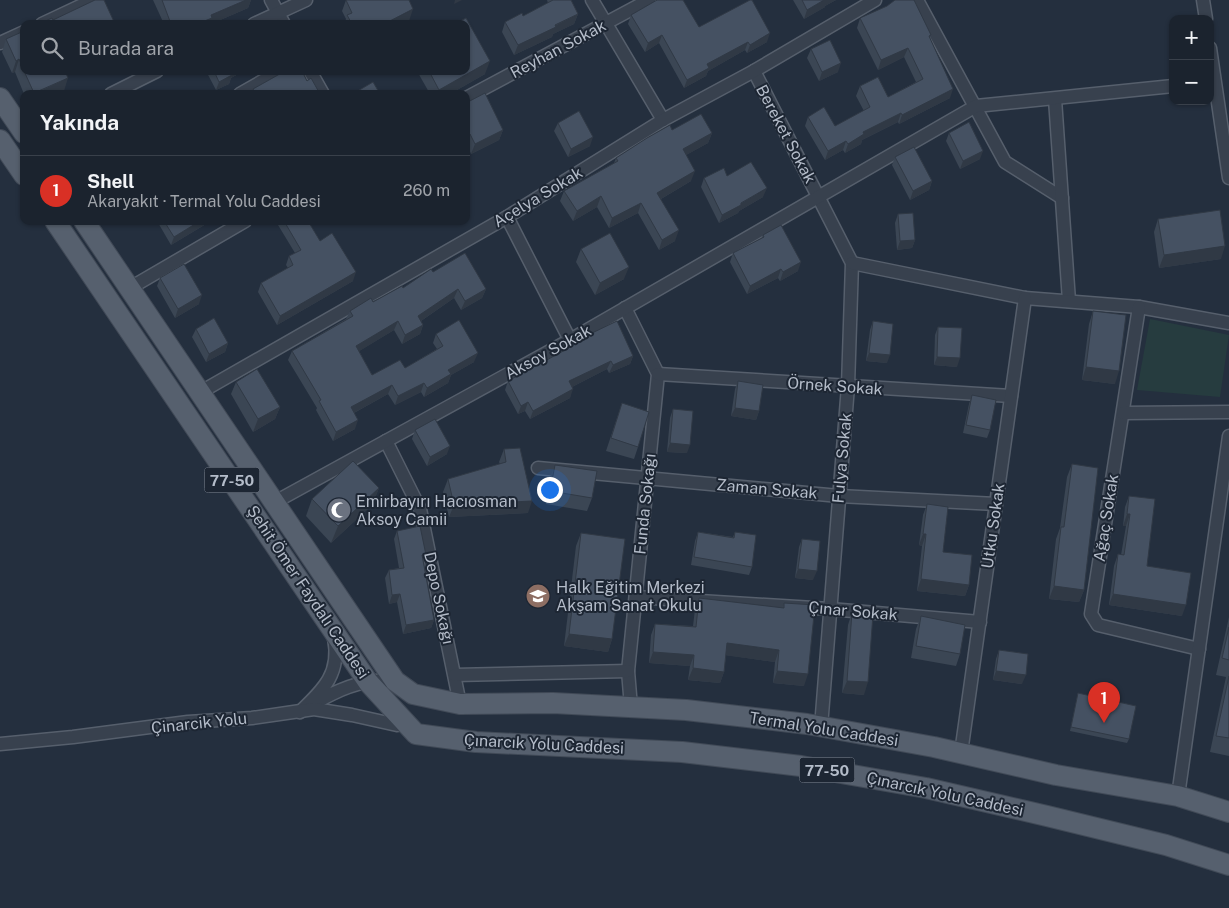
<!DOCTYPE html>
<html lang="tr">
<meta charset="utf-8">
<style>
body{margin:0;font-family:"Public Sans",sans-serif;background:#242b36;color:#f1f3f6}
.controls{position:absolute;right:15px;top:15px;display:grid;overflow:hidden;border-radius:10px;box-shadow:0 1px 4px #0004}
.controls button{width:45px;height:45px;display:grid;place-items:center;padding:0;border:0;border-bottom:1px solid #39404a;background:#1b232e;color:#f1f3f6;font:25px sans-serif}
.you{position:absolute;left:549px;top:489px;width:18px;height:18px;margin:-12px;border:4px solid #fff;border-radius:50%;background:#1a73e8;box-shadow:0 0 0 8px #1a73e833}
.badge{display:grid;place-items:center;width:32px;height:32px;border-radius:50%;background:#d93025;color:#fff;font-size:16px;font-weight:700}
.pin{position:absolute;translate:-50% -41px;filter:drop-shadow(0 1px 2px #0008)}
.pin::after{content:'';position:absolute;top:26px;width:18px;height:15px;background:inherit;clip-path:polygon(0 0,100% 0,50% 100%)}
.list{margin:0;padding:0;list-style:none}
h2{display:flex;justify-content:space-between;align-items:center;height:65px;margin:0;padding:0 20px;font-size:21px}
h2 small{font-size:16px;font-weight:400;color:#a0a4aa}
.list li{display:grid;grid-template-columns:32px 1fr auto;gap:15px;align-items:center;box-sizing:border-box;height:70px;padding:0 20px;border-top:1px solid #39404a}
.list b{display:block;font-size:19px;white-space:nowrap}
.list p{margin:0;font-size:16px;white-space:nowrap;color:#a0a4aa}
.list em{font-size:16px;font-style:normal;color:#a0a4aa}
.icon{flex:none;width:28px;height:28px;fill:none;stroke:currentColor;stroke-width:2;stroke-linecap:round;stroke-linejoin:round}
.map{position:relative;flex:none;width:1229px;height:908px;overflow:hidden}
.search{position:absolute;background:#1b232e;box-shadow:0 1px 4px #0004;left:20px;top:20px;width:450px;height:55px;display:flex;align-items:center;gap:12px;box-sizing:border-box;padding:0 18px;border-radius:10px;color:#a0a4aa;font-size:19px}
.panel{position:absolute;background:#1b232e;box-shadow:0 1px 4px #0004;left:20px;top:90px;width:450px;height:135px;border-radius:10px}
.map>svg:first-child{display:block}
</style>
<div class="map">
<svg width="1229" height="908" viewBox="0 0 1229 908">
<rect width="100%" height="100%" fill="#242f3e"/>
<polygon fill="#263c3f" points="1150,319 1229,335 1220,397 1137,390"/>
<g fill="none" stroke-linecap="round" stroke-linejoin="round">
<defs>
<g id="minor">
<polyline points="271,0 284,24"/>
<polyline points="592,0 663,120"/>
<polyline points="917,0 1005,162 1062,198"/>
<polyline points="1203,0 1206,19"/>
<polyline points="42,24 93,0"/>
<polyline points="254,24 306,0"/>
<polyline points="0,43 24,32"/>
<polyline points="1210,48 1229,178"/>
<polyline points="310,71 323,94"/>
<polyline points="754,71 852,263 848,386 821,727"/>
<polyline points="111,94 157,71"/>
<polyline points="240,94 280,71"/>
<polyline points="466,98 649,0"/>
<polyline points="1055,99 1069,301"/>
<polyline points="507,217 570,340"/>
<polyline points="852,263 1025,298 1139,307 1229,323"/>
<polyline points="130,288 245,221"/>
<polyline points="1139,307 1091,614 1098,625 1199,649"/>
<polyline points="625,308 658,374 628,671 631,707"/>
<polyline points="658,374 1011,396"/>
<polyline points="199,393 507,217 663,120 754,71 875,0"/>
<polyline points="1123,413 1229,412"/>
<polyline points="386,441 420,509 460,704"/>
<polyline points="538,468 839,496 996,504"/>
<polyline points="275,502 570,340 976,106 1173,86"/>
<polyline points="636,597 830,609 980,622"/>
<path d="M334,638C341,673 324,689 300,712C321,699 342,687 366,682C375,680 386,681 395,681"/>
<polyline points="455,675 628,671"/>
<polyline points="0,744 73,737 188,722 252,718 314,709 352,715 397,725"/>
<polyline points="961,753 1025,298"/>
<polyline points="1178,796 1229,436"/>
</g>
<g id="primary">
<polyline points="0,98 24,133"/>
<polyline points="0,140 24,175"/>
<polyline points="55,221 368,682 416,734 476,742 682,752 801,766 926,788 1047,816 1166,845 1229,865"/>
<polyline points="84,221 395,681 413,694 460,704 553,703 686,710 807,724 934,747 1056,775 1178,796 1229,812"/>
</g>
</defs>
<use href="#minor" stroke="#565f6c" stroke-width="15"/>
<use href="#primary" stroke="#414a57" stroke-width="22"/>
<use href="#minor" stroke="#38414e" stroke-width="12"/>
<use href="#primary" stroke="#56606e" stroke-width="20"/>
</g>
<g fill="#3b4654">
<polygon points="153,0 251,0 248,8 211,24 164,24"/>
<polygon points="346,0 409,21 403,24 344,24 346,19 342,11"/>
<polygon points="547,0 571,0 578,14 574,24 553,34 552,37 514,55 502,32 505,22 523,16 548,3"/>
<polygon points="793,0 836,0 825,6 825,7 804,19"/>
<polygon points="631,15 699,27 767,42 747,53 745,50 708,71 706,76 684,88 659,43 645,52 628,24"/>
<polygon points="860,18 931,35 930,38 950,98 899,124 898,122 862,140 861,144 845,153 843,150 825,160 805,126 808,117 835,126 864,111 856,96 860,86 888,97 916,82 904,57 878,70 857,28"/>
<polygon points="24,31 24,71 65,71 64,91 57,94 24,94 15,72 12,73 2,52 6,39"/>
<polygon points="811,49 838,72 819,81 807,58"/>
<polygon points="206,71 241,71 240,73 231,78 229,84 216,90"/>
<polygon points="417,71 466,71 485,74 450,94 430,94"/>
<polygon points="466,103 503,130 499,140 471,154 467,144"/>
<polygon points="558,123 590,146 568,157 554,131"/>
<polygon points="672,130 712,133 708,143 686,155 691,181 661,199 675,241 659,250 638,213 609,228 597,207 573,221 560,201 564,191 614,163 616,158"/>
<polygon points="949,133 980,159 960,169 946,141"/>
<polygon points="895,157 932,181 929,190 910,200 892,165"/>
<polygon points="727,176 763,197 739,211 738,213 719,223 701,187 704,178"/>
<polygon points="898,214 915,240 912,248 897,250 895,223"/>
<polygon points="1158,219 1221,259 1159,268 1154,232"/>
<polygon points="157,221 211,221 171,245"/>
<polygon points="280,221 316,221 310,225 320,241 353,281 277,325 258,292 261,283 288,268 286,265 289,256 295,253 278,225"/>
<polygon points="763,235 798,271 780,281 778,278 747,294 730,262 733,253 761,239"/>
<polygon points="581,249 624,279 595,295 576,262"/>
<polygon points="433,272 486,289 482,298 461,310 454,298 421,321 423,325 420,334 402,344 394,330 359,351 372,375 405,368 437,349 433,343 436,334 474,362 451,375 448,383 424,397 421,392 395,405 388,394 354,413 355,429 333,441 316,410 317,408 288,360 292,351 346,319 350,311 403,288"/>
<polygon points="160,278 199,304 175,318 157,286"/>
<polygon points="1093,311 1115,384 1082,380 1089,324"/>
<polygon points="873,321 887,363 866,361 870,330"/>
<polygon points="938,327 957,367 934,365 935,335"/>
<polygon points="196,329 228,343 225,352 206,362 192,337"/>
<polygon points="563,347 633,356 630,364 609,373 607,369 572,387 570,398 530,419 525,411 518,414 505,390 508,381 561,352"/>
<polygon points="738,381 759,411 756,420 731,416 735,389"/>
<polygon points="236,382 280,407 275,419 253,432 231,394"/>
<polygon points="972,395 990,430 987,438 963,433 969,404"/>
<polygon points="622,403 638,447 634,459 606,451"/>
<polygon points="673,409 687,453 667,452 670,418"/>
<polygon points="415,430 447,454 427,466 412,439"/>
<polygon points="504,449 528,513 449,517 443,492 448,479 500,464 499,462"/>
<polygon points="1072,464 1084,590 1079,602 1049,599 1056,539 1060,528 1067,477"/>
<polygon points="555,465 592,498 587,511 546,504 550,477"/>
<polygon points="379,488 372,505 331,543 306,516 312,499"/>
<polygon points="1129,496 1147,566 1182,616 1109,605 1114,566 1118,554 1121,555 1126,526 1123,526 1125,507"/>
<polygon points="927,504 943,552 969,585 965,596 917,591 922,546 919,545 923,515"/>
<polygon points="397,531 424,561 434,620 431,628 403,634 397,602 389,604 385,578 389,570 399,568 394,539"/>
<polygon points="698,532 733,537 735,532 752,567 749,575 691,565 695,541"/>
<polygon points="581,533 612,639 608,652 564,646 576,546"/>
<polygon points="802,539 813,580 795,578 799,547"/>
<polygon points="699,598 782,608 784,603 804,686 773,683 775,662 726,655 724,672 720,683 688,680 690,666 649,663 651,635 655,624 693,626 695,609"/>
<polygon points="852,612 864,695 842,693 848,625"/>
<polygon points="921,616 960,654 956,666 911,658 916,629"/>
<polygon points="1229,617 1229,756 1210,752 1226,677 1216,675"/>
<polygon points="999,650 1022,684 993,680 996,659"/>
<polygon points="1078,693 1129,739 1127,743 1070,731"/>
</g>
<g fill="#303945">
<polygon points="246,0 251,0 248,8 211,24 197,24 211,15"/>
<polygon points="455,0 462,0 454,4"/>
<polygon points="824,0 836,0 825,6 825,7 804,19 807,10"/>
<polygon points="413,9 409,21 403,24 384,24"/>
<polygon points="578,14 574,24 553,34 552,37 514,55 518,45"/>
<polygon points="770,33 767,42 747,53 750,45"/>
<polygon points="662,35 659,43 645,52 648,43"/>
<polygon points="748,42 745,50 708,71 706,76 684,88 687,80 707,64"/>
<polygon points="908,48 904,57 878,70 881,60"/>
<polygon points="19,59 15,72 12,73 16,61"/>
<polygon points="490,61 485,74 450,94 438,94 439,90"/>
<polygon points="841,63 838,72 819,81 822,72"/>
<polygon points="230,71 241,71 240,73 231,78 229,84 216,90 219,82"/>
<polygon points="68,78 64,91 57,94 34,94"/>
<polygon points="953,89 950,98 899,124 902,115"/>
<polygon points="901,113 898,122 862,140 861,144 845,153 848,144 863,132"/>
<polygon points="503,130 499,140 471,154 475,144"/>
<polygon points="712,133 708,143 679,159 683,149"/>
<polygon points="470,134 467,144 466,145 466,136"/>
<polygon points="593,137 590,146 568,157 571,149"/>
<polygon points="846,141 843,150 825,160 828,151"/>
<polygon points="983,151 980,159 960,169 963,161"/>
<polygon points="695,171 691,181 654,203 657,193"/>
<polygon points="932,181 929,190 910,200 913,191"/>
<polygon points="767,188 763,197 739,211 738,213 719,223 722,215"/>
<polygon points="601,196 597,207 573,221 577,211"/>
<polygon points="641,203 638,213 609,228 612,218"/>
<polygon points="122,221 129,221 121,225"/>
<polygon points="200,221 211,221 171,245 174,237"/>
<polygon points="307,221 316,221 305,228"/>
<polygon points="679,230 675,241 659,250 662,240"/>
<polygon points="915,240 912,248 897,250 900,241"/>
<polygon points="1225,246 1221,259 1159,268 1164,255"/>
<polygon points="801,262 798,271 780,281 783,272"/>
<polygon points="629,267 624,279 595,295 600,283"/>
<polygon points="781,269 778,278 747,294 750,286"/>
<polygon points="356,272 353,281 277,325 280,316"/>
<polygon points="458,289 454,298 415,325 418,316"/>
<polygon points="486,289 482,298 461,310 465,301"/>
<polygon points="202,295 199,304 175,318 178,309"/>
<polygon points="398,321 394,330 353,355 356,346"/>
<polygon points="423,325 420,334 402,344 405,335"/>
<polygon points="228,343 225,352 206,362 209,354"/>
<polygon points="478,353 474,362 451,375 448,383 424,397 427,388 448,370"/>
<polygon points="869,353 890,355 887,363 866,361"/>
<polygon points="633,356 630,364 609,373 613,365"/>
<polygon points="937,357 960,358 957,367 934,365"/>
<polygon points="611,361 607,369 566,390 569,381"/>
<polygon points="1086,367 1119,371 1115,384 1082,380"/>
<polygon points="424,383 421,392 395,405 398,396"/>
<polygon points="392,385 388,394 348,416 351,407"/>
<polygon points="573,389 570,398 530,419 533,411"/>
<polygon points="528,402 525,411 518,414 521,406"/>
<polygon points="280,407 275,419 253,432 258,419"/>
<polygon points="735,408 759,411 756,420 731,416"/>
<polygon points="358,420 355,429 333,441 336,432"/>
<polygon points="670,443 690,445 687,453 667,452"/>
<polygon points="450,446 447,454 427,466 430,457"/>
<polygon points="379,488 372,505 331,543 338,526"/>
<polygon points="532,501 528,513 449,517 454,505"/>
<polygon points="1127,514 1130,514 1126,526 1123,526"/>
<polygon points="923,534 926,534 922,546 919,545"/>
<polygon points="798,569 817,571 813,580 795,578"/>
<polygon points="921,579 969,585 965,596 917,591"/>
<polygon points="1054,586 1084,590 1079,602 1049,599"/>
<polygon points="400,594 397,602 389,604 392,595"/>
<polygon points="1113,594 1186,605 1182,616 1109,605"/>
<polygon points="434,620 431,628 403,634 406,625"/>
<polygon points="569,634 612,639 608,652 564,646"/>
<polygon points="727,643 779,650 775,662 723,655"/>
<polygon points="653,652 694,655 690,666 649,663"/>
<polygon points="693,668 724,672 720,683 688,680"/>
<polygon points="777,671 808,674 804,686 773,683"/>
<polygon points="996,671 1026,675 1022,684 993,680"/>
<polygon points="847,681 868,682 864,695 842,693"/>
</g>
<g fill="#455162" stroke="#303945">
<polygon points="95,0 104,0 115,24 39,24 52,18 53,20"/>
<polygon points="162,0 246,0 211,15 212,18 197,24 171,24"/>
<polygon points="346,0 409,0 413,9 384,24 352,24 347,15 352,13"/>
<polygon points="553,0 571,0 578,14 555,25 556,27 518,45 505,22 522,13 523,16"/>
<polygon points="657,0 683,0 699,27 750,0 752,0 770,33 750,45 748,42 707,64 709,68 687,80 662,35 648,43 631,15"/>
<polygon points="802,0 824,0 807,10"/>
<polygon points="895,0 914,0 931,35 929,36 953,89 902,115 901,113 863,132 864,134 848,144 846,141 828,151 808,117 824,107 835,126 870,107 860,86 878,77 888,97 923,79 908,48 881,60 860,18 887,6"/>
<polygon points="466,18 490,61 439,90 429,71 466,71 466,24 455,24"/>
<polygon points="24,31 24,70 19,59 16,61 6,39"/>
<polygon points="830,40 841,63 822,72 811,49"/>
<polygon points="24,71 65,71 68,78 34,93"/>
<polygon points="214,71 230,71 232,75 219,82"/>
<polygon points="285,71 302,71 307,81 311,78 320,94 282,94 281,92 278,94 253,94 255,93 253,89"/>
<polygon points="373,82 380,94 357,94 356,92"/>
<polygon points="485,93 503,130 475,144 470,134 466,136 466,103"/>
<polygon points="579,111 593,137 571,149 558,123"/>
<polygon points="701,114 712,133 683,149 695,171 657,193 679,230 662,240 641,203 612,218 601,196 577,211 564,191 618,161 616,158 647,138 670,125 672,130"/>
<polygon points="969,122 983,151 963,161 949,133"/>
<polygon points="914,147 932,181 913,191 895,157"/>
<polygon points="751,162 767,188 741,203 741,205 722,215 704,178 724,168 727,176"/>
<polygon points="1220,210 1225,246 1164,255 1158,219"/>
<polygon points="913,213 915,240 900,241 898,214"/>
<polygon points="164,221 200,221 174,237"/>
<polygon points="284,221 308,221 320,241 332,233 356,272 280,316 261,283 293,265 289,256 301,250"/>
<polygon points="781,225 801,262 783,272 781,269 750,286 733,253 764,237 763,235"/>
<polygon points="610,233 629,267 600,283 581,249"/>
<polygon points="465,253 486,289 465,301 458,289 418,316 423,325 405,335 398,321 356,346 372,375 400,360 405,368 443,346 436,334 459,320 478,353 448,370 451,374 427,388 424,383 398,396 392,385 351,407 358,420 336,432 319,401 321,400 292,351 353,316 350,311 371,298 373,302 402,286 403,288 431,269 433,272"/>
<polygon points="184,264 202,295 178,309 160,278"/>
<polygon points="1093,311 1126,315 1119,371 1086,367"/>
<polygon points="214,318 228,343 209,354 196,329"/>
<polygon points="617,321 633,356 613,365 611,361 569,381 573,389 533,411 528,402 521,406 508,381 565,350 563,347"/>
<polygon points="873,321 893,324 890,355 869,353"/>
<polygon points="938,327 962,328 960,358 937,357"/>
<polygon points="257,369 280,407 258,419 236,382"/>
<polygon points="738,381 763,385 759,411 735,408"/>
<polygon points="972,395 996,400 990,430 966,425"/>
<polygon points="622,403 649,412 638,447 611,438"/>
<polygon points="673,409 693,411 690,445 670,443"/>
<polygon points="435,419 450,446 430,457 415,430"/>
<polygon points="520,448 532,501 454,505 448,479 506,462 504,449"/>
<polygon points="353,461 379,488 338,526 312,499"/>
<polygon points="1072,464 1098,468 1084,590 1054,586 1061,527 1064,527"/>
<polygon points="555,465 597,471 592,498 550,491"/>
<polygon points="1129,496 1155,499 1147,566 1191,573 1186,605 1113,594 1118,554 1124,555 1130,514 1127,514"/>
<polygon points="927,504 948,507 943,552 972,555 969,585 921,579 926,534 923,534"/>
<polygon points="420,526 426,555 422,555 434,620 406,625 400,594 392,595 389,570 404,568 397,531"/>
<polygon points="698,532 734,538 735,532 756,535 752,567 694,557"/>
<polygon points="581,533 625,539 612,639 569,634"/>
<polygon points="802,539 820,541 817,571 798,569"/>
<polygon points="699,598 784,608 784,603 815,605 808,674 777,671 779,650 727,643 724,672 693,668 694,655 653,652 655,624 696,627"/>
<polygon points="852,612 873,614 868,682 847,681"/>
<polygon points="921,616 965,625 960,654 916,646"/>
<polygon points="1229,627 1229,660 1222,658"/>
<polygon points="999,650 1028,654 1026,675 996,671"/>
<polygon points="1229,676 1229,738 1216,736"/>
<polygon points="1078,693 1136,706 1129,739 1071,727"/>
</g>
<defs>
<symbol id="mosque-disc" viewBox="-11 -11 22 22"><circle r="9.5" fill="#6b7280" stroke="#1d2633"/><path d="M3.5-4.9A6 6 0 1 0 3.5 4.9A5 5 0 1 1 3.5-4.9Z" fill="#fff"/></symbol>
<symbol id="school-disc" viewBox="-11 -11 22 22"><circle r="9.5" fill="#8d6e63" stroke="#1d2633"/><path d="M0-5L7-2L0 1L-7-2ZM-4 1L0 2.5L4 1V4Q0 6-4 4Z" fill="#fff"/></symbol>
</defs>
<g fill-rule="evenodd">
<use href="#mosque-disc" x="325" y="496" width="28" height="28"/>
<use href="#school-disc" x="524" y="582" width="28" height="28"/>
</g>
<g text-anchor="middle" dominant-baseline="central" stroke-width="4" stroke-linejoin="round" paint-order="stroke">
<g fill="#1d2633" stroke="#878f9c" stroke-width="1">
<rect x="204.5" y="467.5" width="55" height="25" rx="4"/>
<rect x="799.5" y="757.5" width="55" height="25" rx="4"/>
</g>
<g font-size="15" font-weight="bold" fill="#b4bcc9">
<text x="232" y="480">77-50</text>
<text x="827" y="770">77-50</text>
</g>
<g font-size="16" fill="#b4bcc9" stroke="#1d2633">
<text transform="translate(558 49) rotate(-28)">Reyhan Sokak</text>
<text transform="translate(786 134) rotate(62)">Bereket Sokak</text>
<text transform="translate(538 197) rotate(-31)">Açelya Sokak</text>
<text transform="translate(548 352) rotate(-29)">Aksoy Sokak</text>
<text transform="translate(835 386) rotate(4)">Örnek Sokak</text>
<text transform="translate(842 458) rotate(-85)">Fulya Sokak</text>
<text transform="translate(767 489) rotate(5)">Zaman Sokak</text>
<text transform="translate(645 504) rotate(-84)">Funda Sokağı</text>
<text transform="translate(1106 518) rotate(-81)">Ağaç Sokak</text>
<text transform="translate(993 526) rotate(-82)">Utku Sokak</text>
<text transform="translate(308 592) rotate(56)">Şehit Ömer Faydalı Caddesi</text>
<text transform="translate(439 598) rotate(78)">Depo Sokağı</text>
<text transform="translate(853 611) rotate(5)">Çınar Sokak</text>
<text transform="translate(199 723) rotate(-6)">Çinarcik Yolu</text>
<text transform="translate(824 729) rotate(9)">Termal Yolu Caddesi</text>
<text transform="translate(544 744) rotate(3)">Çınarcık Yolu Caddesi</text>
<text transform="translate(945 794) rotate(12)">Çınarcık Yolu Caddesi</text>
</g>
<g font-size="16" fill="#b4bcc9" stroke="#1d2633" text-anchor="start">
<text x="356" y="501">Emirbayırı Hacıosman<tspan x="356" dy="18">Aksoy Camii</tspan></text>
<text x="556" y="587">Halk Eğitim Merkezi<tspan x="556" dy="18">Akşam Sanat Okulu</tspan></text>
</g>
</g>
</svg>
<div class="controls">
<button>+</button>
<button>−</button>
</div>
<div class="you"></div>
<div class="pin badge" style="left:1104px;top:723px">1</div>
<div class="search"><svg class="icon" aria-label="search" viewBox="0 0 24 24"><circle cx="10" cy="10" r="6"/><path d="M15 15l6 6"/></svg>Burada ara</div>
<section class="panel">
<h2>Yakında<small></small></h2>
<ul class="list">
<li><span class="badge">1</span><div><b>Shell</b><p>Akaryakıt · Termal Yolu Caddesi</p></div><em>260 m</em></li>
</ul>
</section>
</div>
